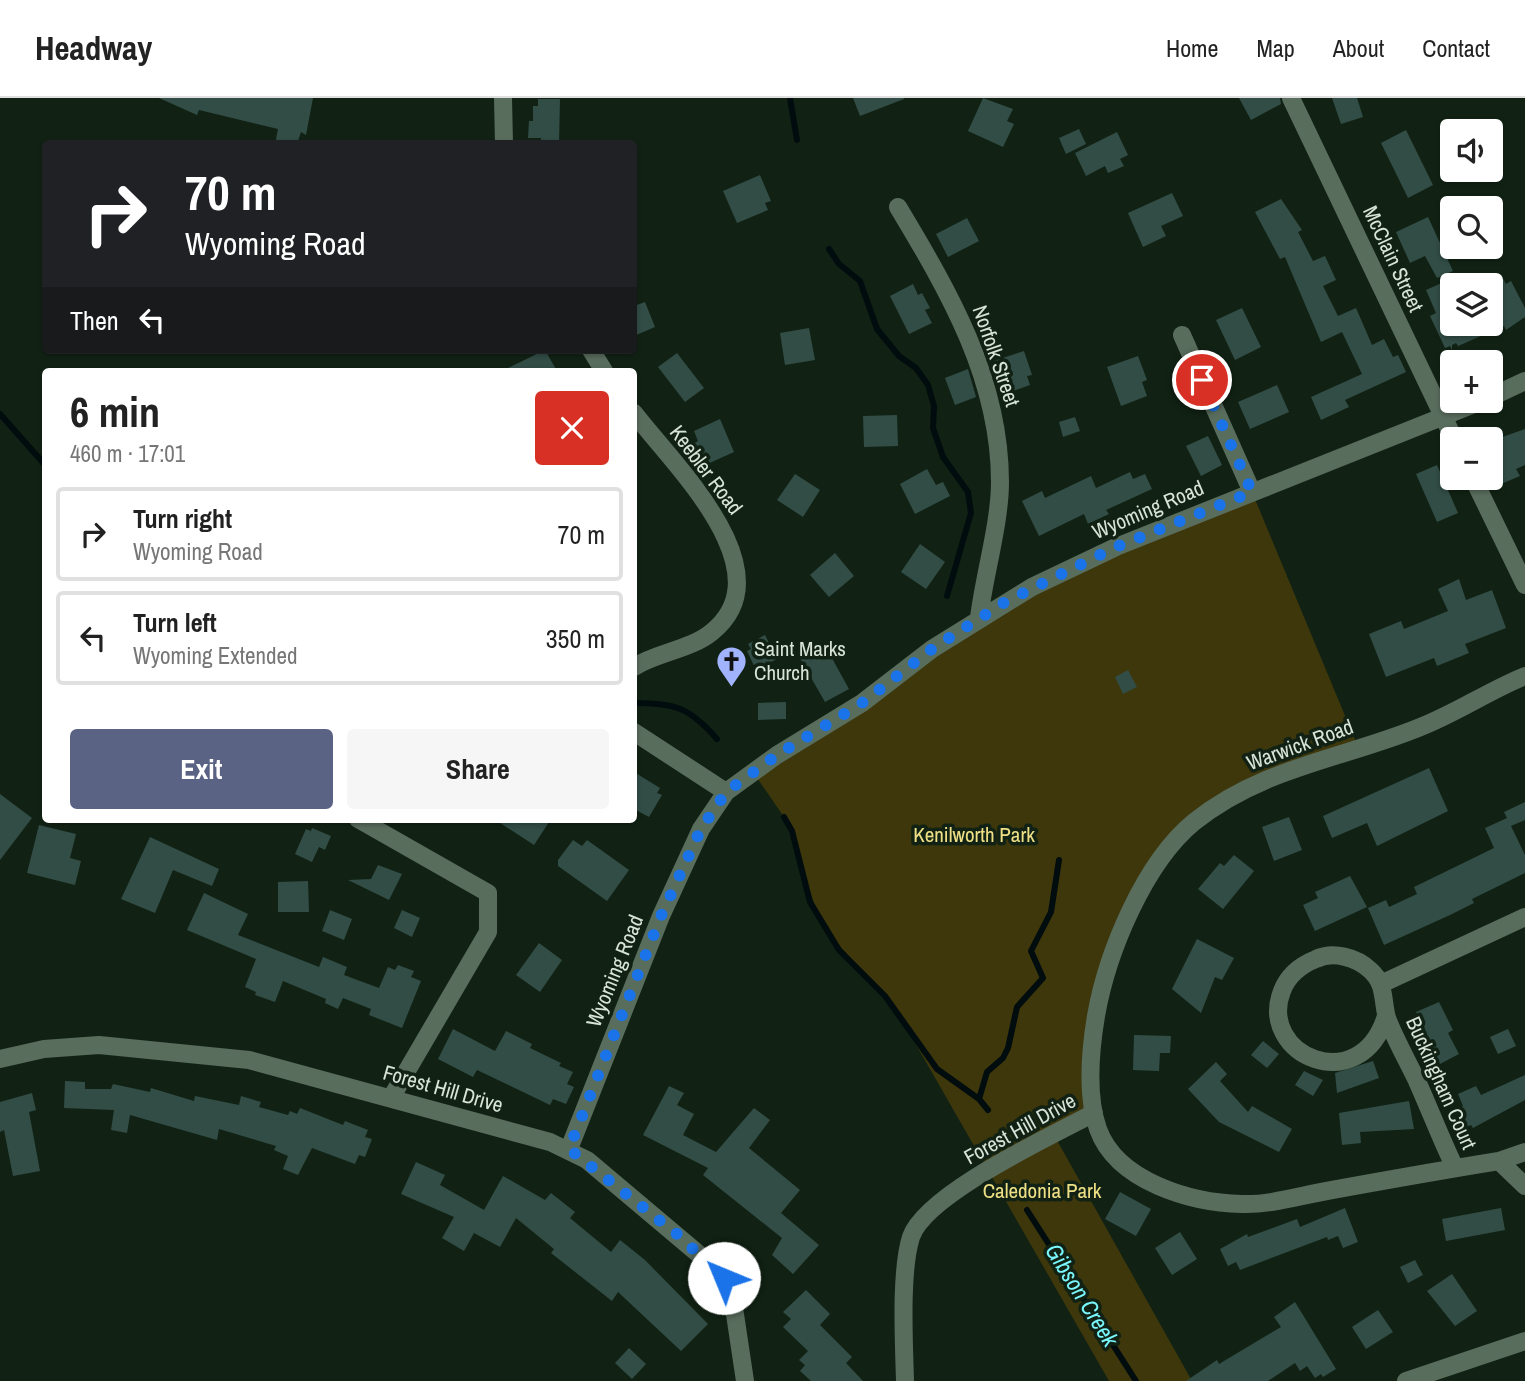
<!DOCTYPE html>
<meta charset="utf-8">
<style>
body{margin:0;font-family:"Archivo Narrow",sans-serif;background:#f6f6f6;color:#222;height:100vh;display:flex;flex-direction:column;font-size:26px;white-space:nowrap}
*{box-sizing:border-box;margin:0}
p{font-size:23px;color:#767676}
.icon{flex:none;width:38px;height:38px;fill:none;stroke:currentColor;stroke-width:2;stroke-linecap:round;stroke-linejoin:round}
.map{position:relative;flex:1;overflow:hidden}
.side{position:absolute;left:42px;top:270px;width:595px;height:455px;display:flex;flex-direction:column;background:#fff;border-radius:7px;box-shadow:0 2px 5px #0004}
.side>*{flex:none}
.hud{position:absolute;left:42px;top:42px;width:595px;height:214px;border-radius:7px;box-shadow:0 2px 5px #0004;background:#202124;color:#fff;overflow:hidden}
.fabs{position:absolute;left:1440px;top:21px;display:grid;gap:14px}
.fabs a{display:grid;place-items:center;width:63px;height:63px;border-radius:7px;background:#fff;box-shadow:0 2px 5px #0004;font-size:35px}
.pin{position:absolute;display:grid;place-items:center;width:60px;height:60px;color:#fff;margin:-30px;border:4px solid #fff;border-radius:50%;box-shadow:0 2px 7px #0007}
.me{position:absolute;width:77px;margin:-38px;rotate:315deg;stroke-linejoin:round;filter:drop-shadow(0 0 5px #0008)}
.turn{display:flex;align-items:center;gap:24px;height:147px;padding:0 28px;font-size:32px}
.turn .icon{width:91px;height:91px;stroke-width:2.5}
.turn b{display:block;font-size:49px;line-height:60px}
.then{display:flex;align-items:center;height:66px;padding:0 28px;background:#0003;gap:14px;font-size:26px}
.round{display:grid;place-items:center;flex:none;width:74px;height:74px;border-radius:7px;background:#f6f6f6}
.overview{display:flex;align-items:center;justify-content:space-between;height:119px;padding:0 28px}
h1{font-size:42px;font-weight:700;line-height:52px}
.primary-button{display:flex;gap:14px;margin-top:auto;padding:14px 28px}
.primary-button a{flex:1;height:80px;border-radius:7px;background:#5b6385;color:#fff;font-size:28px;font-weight:700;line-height:80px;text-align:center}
.primary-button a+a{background:#f6f6f6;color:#222}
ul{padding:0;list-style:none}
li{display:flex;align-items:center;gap:21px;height:94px;margin:0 14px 10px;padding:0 14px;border:4px solid #e0e0e0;border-radius:7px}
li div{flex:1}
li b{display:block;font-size:26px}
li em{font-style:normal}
header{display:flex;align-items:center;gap:42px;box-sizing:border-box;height:98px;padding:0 35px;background:#fff;border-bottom:2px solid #e0e0e0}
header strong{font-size:33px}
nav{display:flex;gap:38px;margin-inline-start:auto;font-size:24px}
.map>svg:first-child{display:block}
.green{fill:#3e370b}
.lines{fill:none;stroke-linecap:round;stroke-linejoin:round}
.stream{stroke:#000c0d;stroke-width:6}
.building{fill:#324d46}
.minor{stroke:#596d5d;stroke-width:18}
.route{stroke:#1a73e8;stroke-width:12;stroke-dasharray:0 21.6}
.labels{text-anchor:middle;stroke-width:7;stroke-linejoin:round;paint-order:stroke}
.street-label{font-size:21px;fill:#d8e3d9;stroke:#112214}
.poi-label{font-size:21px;fill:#d8e3d9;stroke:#112214;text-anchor:start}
.park-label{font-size:21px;fill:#efe085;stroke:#112214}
.water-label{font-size:23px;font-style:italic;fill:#7af8fe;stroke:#112214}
</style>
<header>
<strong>Headway</strong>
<nav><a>Home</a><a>Map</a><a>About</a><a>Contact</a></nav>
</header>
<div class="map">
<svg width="1525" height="1283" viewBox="0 0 1525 1283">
<rect width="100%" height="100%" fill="#112214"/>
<path class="green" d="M1252 394 1358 649 1304 666 1181 737 1107 870 1094 1015 1054 1037 1192 1283H1109L895 910 822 828 784 719 753 674 979 520Z"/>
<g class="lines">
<path class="stream" d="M790 0 797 42
M829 151 839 166 860 183 877 231 899 258 916 270 928 287 934 308 933 330 943 359 968 394 971 415 947 498
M0 316 46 368
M634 605C675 605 689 609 717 641
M784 719 792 733 810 804 839 852 885 898 937 971 979 1001 988 1012
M979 1001 987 974 1003 960 1008 950 1017 909 1043 880 1031 853 1051 814 1059 762
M1027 1112 1136 1283"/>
</g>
<path class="building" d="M159 0H313L306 37 301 34 297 46H275L278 31 199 12 197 17Z
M853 0H904V1L860 18Z
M983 0 1013 11 1007 23 1014 26 1003 49 968 33Z
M1239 0H1280L1281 6 1251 22Z
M1332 0H1357L1363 19 1341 26Z
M538 1H560L559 46H541V40H528L529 23H533V8H538Z
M1079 31 1086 46 1066 56 1059 40Z
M1406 32 1433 87 1408 100 1381 45Z
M1117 34 1128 57 1120 61 1124 68 1108 75 1105 68 1086 78 1075 55Z
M760 77 771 103 765 105 768 112 737 125 723 93Z
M1172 95 1183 118 1161 128 1166 138 1143 149 1128 115Z
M1281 101 1302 132 1298 134 1313 163 1325 158 1336 182 1323 188 1338 218 1356 210 1372 247 1384 241 1393 259 1398 257 1406 274 1345 302 1349 309 1321 322 1311 299 1362 276 1342 234 1321 244 1285 159 1280 161 1255 114Z
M1428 119 1453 173 1437 180 1425 158 1410 165 1396 134Z
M967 120 979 143 948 159 936 136Z
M1501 177 1506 186 1511 183 1525 210V219L1506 232 1504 228 1458 248 1456 245 1452 247V252L1450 248 1445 250 1430 218 1436 215 1426 192 1446 183 1452 197V226H1491V187L1485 185Z
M913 186 918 197 922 195 930 210 925 212 932 225 909 236 890 198Z
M645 204 655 229 634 238V208Z
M1242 210 1261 249 1235 262 1216 222Z
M809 230 815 262 785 267 780 235Z
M545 252 557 273H502Z
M1024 253 1032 277 1027 278 1030 287 1005 296 1003 289 998 291 990 264Z
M677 255 704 290 685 304 658 269Z
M1138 258 1147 282 1142 284 1147 298 1121 308 1107 269Z
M968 271 976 299 955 307 945 280Z
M1277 287 1289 314 1250 331 1238 304Z
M897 317 898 348 864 349 863 318Z
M1075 319 1080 333 1063 339 1059 324Z
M720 321 734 354 703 368 693 346 698 343 694 333Z
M1525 331V367L1516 371 1520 378 1501 386 1491 364V343Z
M1208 338 1222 367 1201 378 1186 348Z
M1437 367 1458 415 1437 424 1416 376Z
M927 371 936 387 943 384 950 398 915 416 900 386Z
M1130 374 1133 381 1145 376 1152 391 1106 412 1109 416 1088 426 1084 416 1039 438 1022 403 1042 393 1045 400 1091 378 1096 390Z
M795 376 820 392 803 419 777 402Z
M920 446 945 464 926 491 901 474Z
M835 455 854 478 829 499 810 477Z
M1459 481 1466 502 1492 492 1506 530 1465 546 1469 555 1437 568 1434 560 1386 579 1369 536 1401 523 1404 531 1448 513 1438 491Z
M765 537 777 561 756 572 747 553 751 551 748 546Z
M823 544 849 591 825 604 798 557Z
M1128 572 1137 589 1123 596 1115 579Z
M786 604V621L758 622V605Z
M1429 670 1448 713 1377 748 1367 725 1332 740 1323 718Z
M634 674 660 690 657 695 662 697 649 719 634 711Z
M0 696 32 720 0 762Z
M1525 704V722L1511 728 1525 757V775L1472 801 1474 805 1450 817 1384 847 1368 810 1386 802 1389 809 1417 796 1414 789 1494 750 1485 730 1507 720 1504 714Z
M1289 719 1302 752 1274 763 1262 729Z
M494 721H551L534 747Z
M39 727 76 736 70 760 81 763 75 787 27 775Z
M312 730 331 738 325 752 319 749 312 764 295 756 306 731 311 733Z
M150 739 219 771 212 788 173 772 155 815 121 801Z
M573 742 582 748 587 742 629 772 607 803 558 768V762Z
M1234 757 1254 773 1223 811 1198 791 1220 765 1224 768Z
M378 767 402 776 389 802 348 782 371 781Z
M1350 778 1367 809 1315 833 1303 807 1318 800 1315 794Z
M308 783 309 814H278V784Z
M204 795 248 816 238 837 319 869 323 859 347 869 344 877 379 890 388 869 395 872 398 867 414 873 411 879 421 883 402 930 369 917 371 911 343 900 338 911 325 905 326 901 283 883 275 904 255 897 256 894 245 889 256 861 187 832Z
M330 812 352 821 344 842 322 833Z
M402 812 420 820 412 839 394 830Z
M1197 841 1234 860 1222 882 1215 879 1201 915 1172 891Z
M539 845 562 862 540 894 516 877Z
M1439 904 1453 932 1448 935 1459 956 1440 966 1416 914Z
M453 931 495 953 506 933 532 946 530 950 561 965 559 968 573 974 567 986 574 989 566 1006 553 1001 550 1007 477 972 473 979 438 961Z
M1508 931 1516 948 1498 956 1490 939Z
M1134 937 1171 938 1170 955H1160L1159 973 1133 972Z
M1263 943 1279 956 1267 970 1251 957Z
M1373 963 1379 980 1337 995 1335 975Z
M1216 964 1227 976 1220 983 1248 1014 1252 1008 1292 1031 1279 1054 1219 1024 1188 991Z
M1304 973 1323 982 1313 998 1295 987Z
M1525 977V1002L1473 1030 1471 1027 1464 1030 1455 1012 1463 1008 1458 996 1476 988 1481 997Z
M65 983 85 984V991H111L113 986 150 994 151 990 194 1003 195 998 239 1007 241 998 261 1004 259 1009 288 1017 290 1013 297 1016 300 1010 343 1027 345 1023 368 1032 365 1039 372 1041 365 1059 359 1057 355 1066 312 1050 298 1077 283 1071 288 1058 274 1052 276 1048 219 1031 217 1042 130 1017 127 1035 111 1032 114 1012 64 1010Z
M669 988 684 995 677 1007 694 1016 683 1037 716 1054 754 1010 770 1022 749 1050 800 1092 781 1115 819 1147 793 1176 772 1157 782 1140 703 1077 708 1070 643 1037Z
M32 995 36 1012 29 1014 40 1073 13 1078 4 1032 0 1034V1004Z
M1409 1003 1414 1031 1360 1034 1361 1045 1342 1047 1339 1015Z
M416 1064 445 1077 440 1087 484 1112 503 1078 545 1102 551 1095 575 1114 570 1120 611 1154 620 1142 645 1162 708 1226 681 1253 618 1194 612 1203 551 1155 554 1151 516 1120 500 1149 474 1135 464 1153 442 1140 454 1119 401 1096Z
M1120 1094 1151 1111 1136 1138 1105 1121Z
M1345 1110 1358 1144 1343 1150 1338 1138 1328 1142 1327 1139 1240 1172 1236 1164 1228 1168 1220 1151 1247 1136 1248 1139 1297 1121 1300 1129Z
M1501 1110 1505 1132 1446 1143 1442 1121Z
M1180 1134 1197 1161 1172 1177 1155 1150Z
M1415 1162 1423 1177 1408 1185 1400 1169Z
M1452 1176 1477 1213 1455 1228 1427 1193Z
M806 1192 830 1216 820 1227 852 1259 846 1265 863 1283H811L800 1273 805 1267 799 1262 808 1253 783 1229 791 1221 783 1214Z
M1295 1204 1336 1271 1323 1279 1321 1276 1315 1280 1307 1268 1300 1273 1295 1265 1268 1283H1186L1217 1262 1219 1266 1281 1229 1274 1219Z
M1378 1212 1393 1234 1366 1251 1352 1229Z
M629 1250 646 1266 632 1281 615 1265Z"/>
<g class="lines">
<path class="minor" d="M503 0 504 46
M1291 0 1454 341
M898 109C949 194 1000 281 1000 384 1000 425 984 478 979 520
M1182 237 1252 394
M591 252 604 273
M1491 299 1525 283
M634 315C672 365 787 473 712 534 690 552 658 554 634 569
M1473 380 1525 487
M1525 578C1488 593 1455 616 1418 630 1341 661 1261 670 1194 724 1144 765 1107 855 1096 918 1090 954 1086 997 1098 1031 1117 1084 1192 1105 1242 1106 1271 1107 1302 1097 1332 1092 1387 1082 1443 1072 1499 1063L1525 1054
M634 634 726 694
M358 721 488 795V834L391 1000
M1381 886 1525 819
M1386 918C1360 1002 1257 957 1282 893 1288 877 1301 867 1316 861 1333 853 1356 859 1370 872 1386 886 1382 902 1387 920 1395 941 1407 962 1417 983 1430 1012 1441 1041 1455 1070
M0 961 44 951 99 947 249 962 550 1044 587 1062 721 1175 733 1203 745 1283
M569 1051 661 818 701 731 726 694 777 657 862 605 932 551 1032 489 1116 449 1482 303
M1499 1063 1525 1088
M905 1283C904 1245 900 1174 911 1139 926 1096 1051 1038 1094 1015
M1406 1283 1525 1243"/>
</g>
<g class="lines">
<path class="route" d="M724 1180 677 1136 569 1051 661 818 701 731 726 694 777 657 862 605 932 551 1005 504 1116 449 1252 394 1202 282"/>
</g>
<defs>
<symbol id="church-pin" viewBox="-11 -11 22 30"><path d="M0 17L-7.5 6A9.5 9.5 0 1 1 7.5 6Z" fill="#a1b3fd" stroke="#112214"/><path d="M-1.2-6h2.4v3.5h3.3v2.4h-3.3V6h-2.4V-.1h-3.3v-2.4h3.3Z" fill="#111"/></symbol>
</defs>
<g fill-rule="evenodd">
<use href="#church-pin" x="714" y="546" width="35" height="47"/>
</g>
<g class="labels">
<g class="street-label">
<text transform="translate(1393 161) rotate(65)" y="7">McClain Street</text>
<text transform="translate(996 258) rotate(71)" y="7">Norfolk Street</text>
<text transform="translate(706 372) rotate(53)" y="7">Keebler Road</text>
<text transform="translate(1148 412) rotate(-23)" y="7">Wyoming Road</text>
<text transform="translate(1300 647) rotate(-20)" y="7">Warwick Road</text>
<text transform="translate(615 873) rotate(-68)" y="7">Wyoming Road</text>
<text transform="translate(1441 985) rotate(66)" y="7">Buckingham Court</text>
<text transform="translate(443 991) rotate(16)" y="7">Forest Hill Drive</text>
<text transform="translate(1020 1031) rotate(-29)" y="7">Forest Hill Drive</text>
</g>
<g class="poi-label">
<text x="754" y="558">Saint Marks<tspan x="754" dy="24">Church</tspan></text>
</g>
<g class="park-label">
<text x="974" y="744">Kenilworth Park</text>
<text x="1042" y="1100">Caledonia Park</text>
</g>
<g class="water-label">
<text transform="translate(1082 1197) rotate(58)" y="8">Gibson Creek</text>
</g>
</g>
</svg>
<div class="fabs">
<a><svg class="icon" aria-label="sound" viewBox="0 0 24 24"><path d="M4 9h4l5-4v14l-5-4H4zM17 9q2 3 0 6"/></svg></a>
<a><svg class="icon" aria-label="search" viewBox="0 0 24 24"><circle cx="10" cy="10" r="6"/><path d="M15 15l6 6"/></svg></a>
<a><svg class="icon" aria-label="layers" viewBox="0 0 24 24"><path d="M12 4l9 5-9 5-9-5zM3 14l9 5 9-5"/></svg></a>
<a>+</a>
<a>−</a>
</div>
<div class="pin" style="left:1202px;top:282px;background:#d93025"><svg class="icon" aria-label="arrive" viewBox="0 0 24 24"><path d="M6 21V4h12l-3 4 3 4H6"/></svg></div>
<svg class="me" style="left:724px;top:1180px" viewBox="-20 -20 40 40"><circle r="19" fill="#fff"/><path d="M0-13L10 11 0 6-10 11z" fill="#1a73e8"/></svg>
<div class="hud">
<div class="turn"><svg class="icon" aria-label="right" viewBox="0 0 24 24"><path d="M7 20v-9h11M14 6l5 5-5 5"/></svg><div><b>70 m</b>Wyoming Road</div></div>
<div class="then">Then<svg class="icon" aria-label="left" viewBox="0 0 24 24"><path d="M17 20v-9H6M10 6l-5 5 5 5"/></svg></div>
</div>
<section class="side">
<div class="overview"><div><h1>6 min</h1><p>460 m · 17:01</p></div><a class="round" style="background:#d93025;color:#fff"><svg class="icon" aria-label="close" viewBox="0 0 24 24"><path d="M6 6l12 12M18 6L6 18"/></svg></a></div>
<ul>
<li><svg class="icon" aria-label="right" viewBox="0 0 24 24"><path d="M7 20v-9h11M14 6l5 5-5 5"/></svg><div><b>Turn right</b><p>Wyoming Road</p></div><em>70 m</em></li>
<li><svg class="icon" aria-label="left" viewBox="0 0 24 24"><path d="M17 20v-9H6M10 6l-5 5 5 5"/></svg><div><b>Turn left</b><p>Wyoming Extended</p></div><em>350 m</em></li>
</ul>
<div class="primary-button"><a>Exit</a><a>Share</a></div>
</section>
</div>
